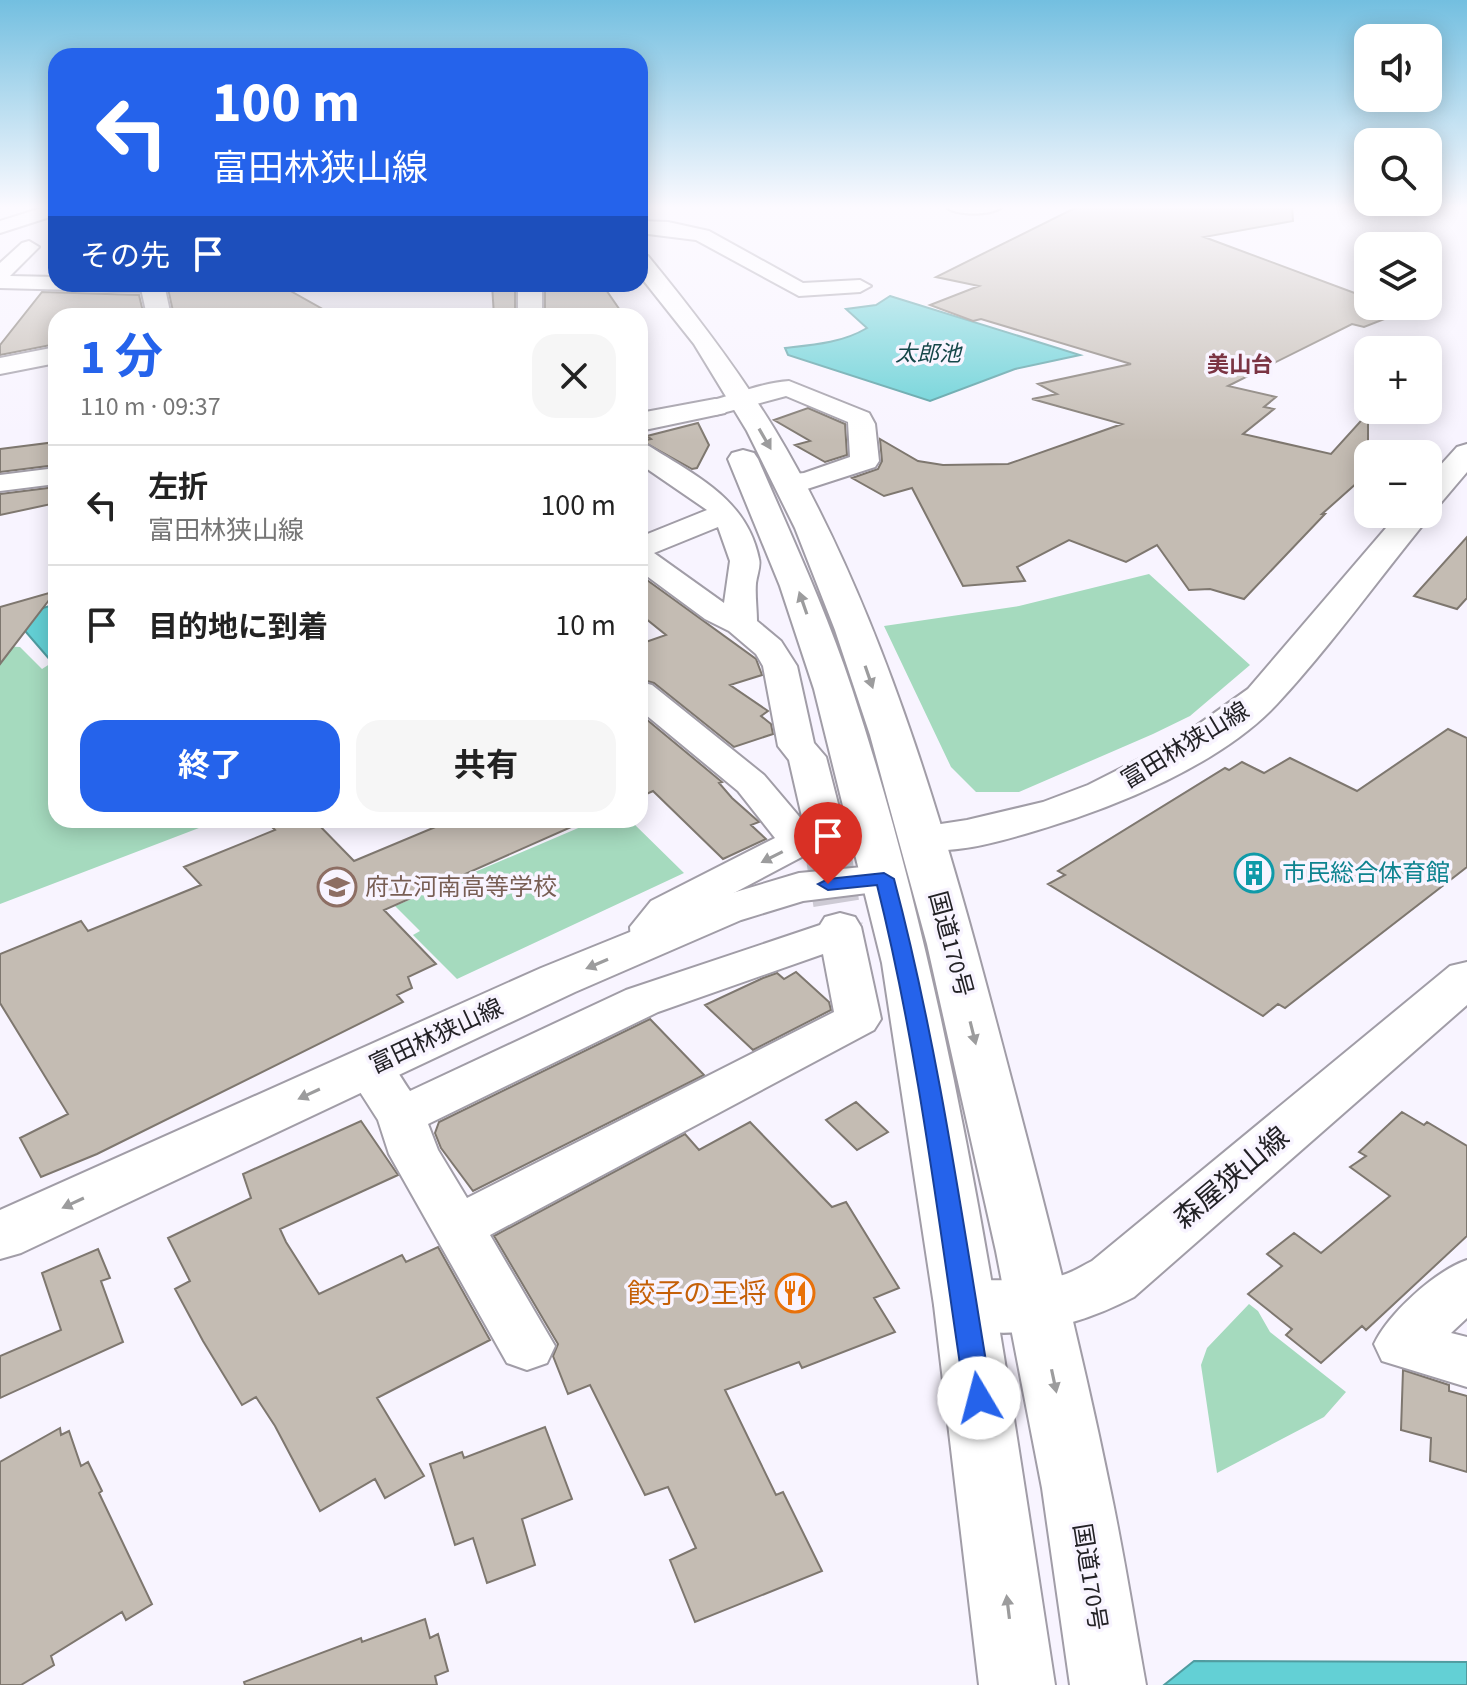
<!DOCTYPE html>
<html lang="ja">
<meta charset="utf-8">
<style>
body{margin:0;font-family:"Source Sans 3","Noto Sans JP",sans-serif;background:#f6f6f6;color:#222;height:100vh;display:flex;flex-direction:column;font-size:30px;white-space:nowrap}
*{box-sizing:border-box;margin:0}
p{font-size:26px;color:#767676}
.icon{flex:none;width:44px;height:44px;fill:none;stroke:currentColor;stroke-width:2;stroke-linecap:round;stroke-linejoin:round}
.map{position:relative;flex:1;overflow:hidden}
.drawer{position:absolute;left:48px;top:308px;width:600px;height:520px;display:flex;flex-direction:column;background:#fff;border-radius:24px;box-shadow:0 4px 20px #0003}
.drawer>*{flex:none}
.hud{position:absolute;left:48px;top:48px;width:600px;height:244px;border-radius:24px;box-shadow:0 4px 20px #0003;background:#2563eb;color:#fff;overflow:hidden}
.fabs{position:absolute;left:1354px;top:24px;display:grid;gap:16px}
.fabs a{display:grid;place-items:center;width:88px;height:88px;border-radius:16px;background:#fff;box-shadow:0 4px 20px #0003;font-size:40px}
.pin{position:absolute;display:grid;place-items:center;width:68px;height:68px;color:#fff;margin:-82px -34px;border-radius:50% 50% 50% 0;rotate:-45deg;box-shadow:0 0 8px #0007}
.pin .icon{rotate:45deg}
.me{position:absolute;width:88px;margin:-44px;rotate:352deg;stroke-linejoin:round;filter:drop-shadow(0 0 6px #0008)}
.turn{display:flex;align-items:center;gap:28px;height:168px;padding:0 32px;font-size:36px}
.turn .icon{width:104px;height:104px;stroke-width:2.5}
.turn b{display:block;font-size:56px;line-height:68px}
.then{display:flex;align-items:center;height:76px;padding:0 32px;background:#0003;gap:16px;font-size:30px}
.round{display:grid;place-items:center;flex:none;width:84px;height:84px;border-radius:24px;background:#f6f6f6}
.headline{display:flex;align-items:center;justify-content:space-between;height:136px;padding:0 32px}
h1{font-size:48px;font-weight:700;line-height:60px;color:#2563eb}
.cta{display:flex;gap:16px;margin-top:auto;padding:16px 32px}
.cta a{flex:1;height:92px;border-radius:24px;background:#2563eb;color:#fff;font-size:32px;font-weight:700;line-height:92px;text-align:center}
.cta a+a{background:#f6f6f6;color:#222}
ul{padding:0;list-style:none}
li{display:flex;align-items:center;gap:24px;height:120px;padding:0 32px;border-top:2px solid #e0e0e0}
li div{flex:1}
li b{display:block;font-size:30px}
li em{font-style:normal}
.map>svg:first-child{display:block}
.green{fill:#a5dabe}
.water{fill:#63d0d5;stroke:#509ca0;stroke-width:2}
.building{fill:#c4bcb3;stroke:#7e776f;stroke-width:2}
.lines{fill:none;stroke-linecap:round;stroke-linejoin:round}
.minor-tunnel-far1{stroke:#cdcad4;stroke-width:36;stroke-dasharray:36 18;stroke-linecap:butt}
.minor-tunnel{stroke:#cdcad4;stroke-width:46;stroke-dasharray:46 23;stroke-linecap:butt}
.minor-casing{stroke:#a19da7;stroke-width:4}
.tertiary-casing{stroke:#a19da7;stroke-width:4}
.secondary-casing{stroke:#a19da7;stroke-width:4}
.trunk-casing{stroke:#a19da7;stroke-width:4}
.minor{fill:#fff;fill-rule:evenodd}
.tertiary{fill:#fff;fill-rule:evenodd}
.secondary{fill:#fff;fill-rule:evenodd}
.trunk{fill:#fff;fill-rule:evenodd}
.oneway{fill:#9c9c9d}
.route{fill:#2563eb;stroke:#184099;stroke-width:2}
.labels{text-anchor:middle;stroke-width:7;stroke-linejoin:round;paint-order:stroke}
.far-water-label{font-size:22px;font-style:italic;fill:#154749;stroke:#f8f4ff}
.far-neighbourhood-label{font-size:22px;font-weight:bold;fill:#7b3443;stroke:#f8f4ff}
.street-label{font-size:24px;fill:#232226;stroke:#f8f4ff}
.culture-label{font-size:24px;fill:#0d838f;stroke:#f8f4ff;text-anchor:start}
.education-label{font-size:24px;fill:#785e54;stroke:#f8f4ff;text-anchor:start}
.near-street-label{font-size:28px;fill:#232226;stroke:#f8f4ff}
.near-food-label{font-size:28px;fill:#c56008;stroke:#f8f4ff;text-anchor:end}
</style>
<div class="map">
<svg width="1467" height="1685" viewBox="0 0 1467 1685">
<rect width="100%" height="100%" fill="#f8f4ff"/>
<path class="green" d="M1149 574 1250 665 1190 716 1153 734 1019 792H976L951 767 884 626 1019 606Z
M0 646 20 647 42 669 56 660V820H209L212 823 0 904Z
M597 820H630L684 873 457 979 413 935 420 931 395 906Z
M1249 1304 1258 1311 1270 1332 1346 1392 1324 1417 1217 1473 1201 1365 1207 1348Z"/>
<path class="water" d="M890 296 1080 355 1015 369 930 401 788 355 785 348C813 345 842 343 867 328L846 309 876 305Z
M56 604V659L51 661 13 617Z
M1194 1661 1467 1662V1685H1164Z"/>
<path class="building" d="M1079 206H1292L1293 221 1204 237 1368 298V306H1391L1405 311 1364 327 1352 324 1228 386 1276 397 1264 407 1274 409 1243 434 1331 454 1368 413V473L1322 514H1325L1244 599 1210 589 1189 590 1157 545 1126 562 1069 540 1017 567 1025 581 963 586 912 488 884 496 852 478 878 469 882 461 880 439 918 461 943 465 1008 464 1122 424 1032 399 1057 394 1038 384 1131 364 981 319 973 321 930 305 979 286 936 277Z
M167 284H206L214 289 236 284H278L335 316H174Z
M492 284H515V310L518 316H494Z
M545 284H602L624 316H550L545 308Z
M42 292 139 295 144 316H56V344L0 355V345Z
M808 408 845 424 847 455 825 462 795 445 810 441 774 420Z
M698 423 709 445 697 468 692 469 642 441 651 439 647 436Z
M56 442V465L0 472V449Z
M56 487V503L0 515V494Z
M1467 537V598L1457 609 1414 596Z
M640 575 756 659 762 675 730 685 768 711 761 716 771 724 773 734 734 747 654 683 640 679V644L666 635 640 614Z
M56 591 0 664V607Z
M640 714 722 782 719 783 732 798 759 822 751 825 766 839 723 859 653 791 640 797Z
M1448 729 1467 738V867L1285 1008 1278 1004 1263 1016 1048 884 1065 875 1058 871 1225 768 1229 770 1242 762 1264 773 1290 758 1357 791Z
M265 820H314L354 861 452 820H587L384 910 436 964 408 977 412 988 397 995 403 1002 97 1154 41 1177 20 1138 68 1114 0 1003V954L81 921 88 931 201 885 184 867 275 830Z
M796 972 829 1002 831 1010 753 1050 705 1005 763 978 777 973 784 979Z
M650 1019 704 1075 473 1191 441 1148 435 1133 439 1122Z
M856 1102 888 1132 857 1150 826 1120Z
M1402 1112 1424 1125 1427 1122 1467 1146V1236L1366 1330 1362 1326 1321 1363 1286 1335 1292 1329 1248 1294 1282 1266 1267 1254 1294 1233 1321 1253 1390 1196 1350 1167 1366 1156 1359 1152Z
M361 1121 398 1175 280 1229 286 1242 319 1294 402 1255 406 1262 438 1247 490 1340 377 1398 424 1476 385 1498 375 1479 320 1511 275 1426 256 1397 242 1405 203 1341 175 1289 190 1281 168 1238 251 1198 243 1174Z
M750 1122 832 1207 846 1202 899 1288 874 1298 895 1332 802 1368 799 1362 725 1390 776 1495 783 1492 822 1571 695 1622 670 1560 696 1548 668 1487 645 1495 590 1385 568 1394 553 1356 558 1344 494 1236 685 1134 699 1150Z
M98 1249 110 1278 101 1281 123 1342 0 1398V1356L61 1330 42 1273Z
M1403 1370 1449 1385V1391L1467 1396V1472L1430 1461 1431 1438 1401 1430Z
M545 1427 572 1499 522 1519 535 1565 487 1583 473 1538 455 1545 430 1464 462 1452 464 1458Z
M60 1428 61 1435 69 1431 81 1466 88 1462 102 1491 99 1493 152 1604 126 1620 122 1612 51 1656 54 1665 21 1685H0V1462Z
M425 1619 430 1638 438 1634 448 1671 435 1676 437 1685H245L244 1682 361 1638 362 1642Z"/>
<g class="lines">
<path class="minor-tunnel-far1" d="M825 831 830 860"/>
<path class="minor-tunnel" d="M829 858 840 927"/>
<defs>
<path id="minor" d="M48 206H56V215L0 233V221Z
M945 206H1003C993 216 955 216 945 206Z
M640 221 668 222 709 231 803 283 860 280 871 286 860 292 799 296 696 240 640 233Z
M29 241 39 247 10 276 56 277V284L162 286 151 292 0 288V263L22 243Z
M789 381 869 413 875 424 879 461 875 467 807 489 777 488 773 482 777 476 804 473 850 457 848 422 786 396 715 415 706 412 702 407 706 402C734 395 760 383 789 381Z
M640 444 649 446C696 476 747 499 759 559 761 566 757 575 756 583 755 595 757 609 757 621L781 641 797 666 814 743 826 757 845 831 839 839 818 841 813 851 681 921 673 929 675 941 668 951 653 955 638 951 631 941 630 927 651 901 775 838 738 791 640 710V682L652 685 764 775 803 821 789 760 778 746 763 666 756 654 729 631 705 619 640 571V537L707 510 640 464ZM718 527 730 561 724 603 654 553Z
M56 468V484L0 491V475Z
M840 913 855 917 861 927 881 1019 874 1030 490 1235 555 1346 547 1363 527 1370 507 1363 389 1154 378 1120 344 1067 351 1055C387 1044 392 1065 410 1091L626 990 820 925 825 917ZM823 954 834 1012 467 1198 438 1150 428 1124 658 1012Z
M1467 1260V1318L1451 1333 1467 1337V1387L1382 1361 1374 1344C1388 1314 1435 1271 1467 1260Z"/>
<path id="tertiary" d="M140 284H164L171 316H147Z
M518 284H542V309L547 316H522L518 310Z
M56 347V363L0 374V358Z
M715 399 725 401 729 407 725 413 640 431V413Z"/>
<path id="secondary" d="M1467 444V472L1439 505 1428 507V479L1457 447Z
M1428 510 1431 514 1426 521C1378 580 1329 648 1277 704 1221 764 1116 807 1038 830 999 842 948 857 908 847L901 838 908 829 967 820 1043 802 1088 785 1175 741 1248 689 1398 514H1428Z
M884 865 900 869 907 879 900 889 803 901 741 920 575 992 21 1253 0 1259V1210L541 968 709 900 799 873Z
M1467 962V1005L1134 1297C1076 1327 1008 1345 943 1323L934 1305 943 1287C982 1273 1024 1287 1063 1275 1073 1272 1082 1266 1092 1261L1450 966Z"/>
<path id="trunk" d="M640 254 648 256C694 312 737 368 775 430 891 623 954 861 1011 1078 1047 1214 1082 1350 1110 1488 1124 1554 1134 1619 1146 1685H1070L1042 1488 996 1251 927 944 870 735 835 630 795 528 747 431 694 344 640 276Z
M743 450 754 453 758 459C791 535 826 610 852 689 958 1011 1003 1350 1055 1685H979L934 1305 882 963 814 689 780 586 728 459 732 453Z"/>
</defs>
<use href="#minor" class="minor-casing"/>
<use href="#tertiary" class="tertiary-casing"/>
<use href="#secondary" class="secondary-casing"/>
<use href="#trunk" class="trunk-casing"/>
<use href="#minor" class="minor"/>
<use href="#tertiary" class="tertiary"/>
<use href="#secondary" class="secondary"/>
<use href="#trunk" class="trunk"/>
</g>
<defs><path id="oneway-solid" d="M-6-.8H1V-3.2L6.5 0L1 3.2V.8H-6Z" transform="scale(2)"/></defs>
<g class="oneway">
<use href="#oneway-solid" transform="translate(765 439) rotate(60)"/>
<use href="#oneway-solid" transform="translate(803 603) rotate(-109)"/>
<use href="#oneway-solid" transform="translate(869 677) rotate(71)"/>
<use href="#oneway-solid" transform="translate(772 857) rotate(153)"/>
<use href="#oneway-solid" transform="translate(597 964) rotate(157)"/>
<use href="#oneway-solid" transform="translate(973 1033) rotate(76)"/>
<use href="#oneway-solid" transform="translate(309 1094) rotate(155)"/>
<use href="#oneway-solid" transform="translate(73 1203) rotate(155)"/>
<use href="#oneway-solid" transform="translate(1054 1381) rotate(78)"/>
<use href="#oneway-solid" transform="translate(1008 1607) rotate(-97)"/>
</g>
<linearGradient id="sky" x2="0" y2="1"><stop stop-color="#73bfe0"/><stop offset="0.47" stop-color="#fcfaff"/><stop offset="1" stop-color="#fcfaff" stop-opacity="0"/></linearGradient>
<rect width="1467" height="441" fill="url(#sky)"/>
<path class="route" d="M884 873 894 879C939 1049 963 1224 992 1398L988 1406 979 1409 969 1406 965 1398C939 1226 919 1053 877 885L828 890 818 884 828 879Z"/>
<defs>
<symbol id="building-ring" viewBox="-11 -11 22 22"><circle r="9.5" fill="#f8f4ff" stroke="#0f9aa8" stroke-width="1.5"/><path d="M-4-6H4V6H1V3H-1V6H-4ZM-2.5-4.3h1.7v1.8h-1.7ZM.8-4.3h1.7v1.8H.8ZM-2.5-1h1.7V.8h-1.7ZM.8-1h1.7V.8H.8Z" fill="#0f9aa8"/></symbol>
<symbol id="school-ring" viewBox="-11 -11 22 22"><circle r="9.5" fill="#f8f4ff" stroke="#8d6e63" stroke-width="1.5"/><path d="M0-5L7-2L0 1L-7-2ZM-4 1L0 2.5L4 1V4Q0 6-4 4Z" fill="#8d6e63"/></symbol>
<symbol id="restaurant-ring" viewBox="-11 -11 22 22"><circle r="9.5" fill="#f8f4ff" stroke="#e8710a" stroke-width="1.5"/><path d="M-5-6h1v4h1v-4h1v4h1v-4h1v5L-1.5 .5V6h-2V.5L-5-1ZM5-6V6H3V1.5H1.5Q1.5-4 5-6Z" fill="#e8710a"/></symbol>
</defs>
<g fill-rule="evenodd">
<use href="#building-ring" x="1232" y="851" width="44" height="44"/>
<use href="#school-ring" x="315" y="865" width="44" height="44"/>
<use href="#restaurant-ring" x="773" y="1271" width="44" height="44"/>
</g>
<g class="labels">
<g class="far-water-label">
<text x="928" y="361">太郎池</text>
</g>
<g class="far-neighbourhood-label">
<text x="1240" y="372">美山台</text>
</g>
<g class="street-label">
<text transform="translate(1185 745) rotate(-31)" y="8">富田林狭山線</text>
<text transform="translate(951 944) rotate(75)" y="8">国道170号</text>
<text transform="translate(436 1036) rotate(-25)" y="8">富田林狭山線</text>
<text transform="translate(1090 1577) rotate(81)" y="8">国道170号</text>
</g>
<g class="culture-label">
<text x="1282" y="881">市民総合体育館</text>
</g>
<g class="education-label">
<text x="365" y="895">府立河南高等学校</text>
</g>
<g class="near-street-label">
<text transform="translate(1231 1177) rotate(-40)" y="10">森屋狭山線</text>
</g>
<g class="near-food-label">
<text x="767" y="1303">餃子の王将</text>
</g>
</g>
</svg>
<div class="fabs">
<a><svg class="icon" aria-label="sound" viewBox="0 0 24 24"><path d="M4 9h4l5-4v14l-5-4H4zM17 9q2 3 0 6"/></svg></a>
<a><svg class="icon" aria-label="search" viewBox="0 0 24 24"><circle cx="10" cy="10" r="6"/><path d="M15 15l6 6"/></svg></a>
<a><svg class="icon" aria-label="layers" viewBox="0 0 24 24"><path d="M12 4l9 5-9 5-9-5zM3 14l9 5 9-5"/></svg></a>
<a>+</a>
<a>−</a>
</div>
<div class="pin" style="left:828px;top:884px;background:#d93025"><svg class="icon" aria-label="arrive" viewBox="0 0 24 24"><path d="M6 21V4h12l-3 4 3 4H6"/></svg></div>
<svg class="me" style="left:979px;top:1398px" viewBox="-20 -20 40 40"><circle r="19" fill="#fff"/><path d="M0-13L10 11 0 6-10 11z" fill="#2563eb"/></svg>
<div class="hud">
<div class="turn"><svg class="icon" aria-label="left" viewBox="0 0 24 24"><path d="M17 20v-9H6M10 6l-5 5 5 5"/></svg><div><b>100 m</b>富田林狭山線</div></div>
<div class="then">その先<svg class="icon" aria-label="arrive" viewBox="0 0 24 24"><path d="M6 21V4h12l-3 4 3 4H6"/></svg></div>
</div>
<section class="drawer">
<div class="headline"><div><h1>1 分</h1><p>110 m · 09:37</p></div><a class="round"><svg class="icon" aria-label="close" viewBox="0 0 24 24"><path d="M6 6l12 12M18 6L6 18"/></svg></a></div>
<ul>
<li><svg class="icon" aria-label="left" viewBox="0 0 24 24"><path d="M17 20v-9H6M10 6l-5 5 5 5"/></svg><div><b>左折</b><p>富田林狭山線</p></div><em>100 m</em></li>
<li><svg class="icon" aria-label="arrive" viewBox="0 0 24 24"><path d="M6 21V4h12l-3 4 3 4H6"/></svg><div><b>目的地に到着</b></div><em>10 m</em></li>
</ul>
<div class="cta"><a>終了</a><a>共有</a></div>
</section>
</div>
